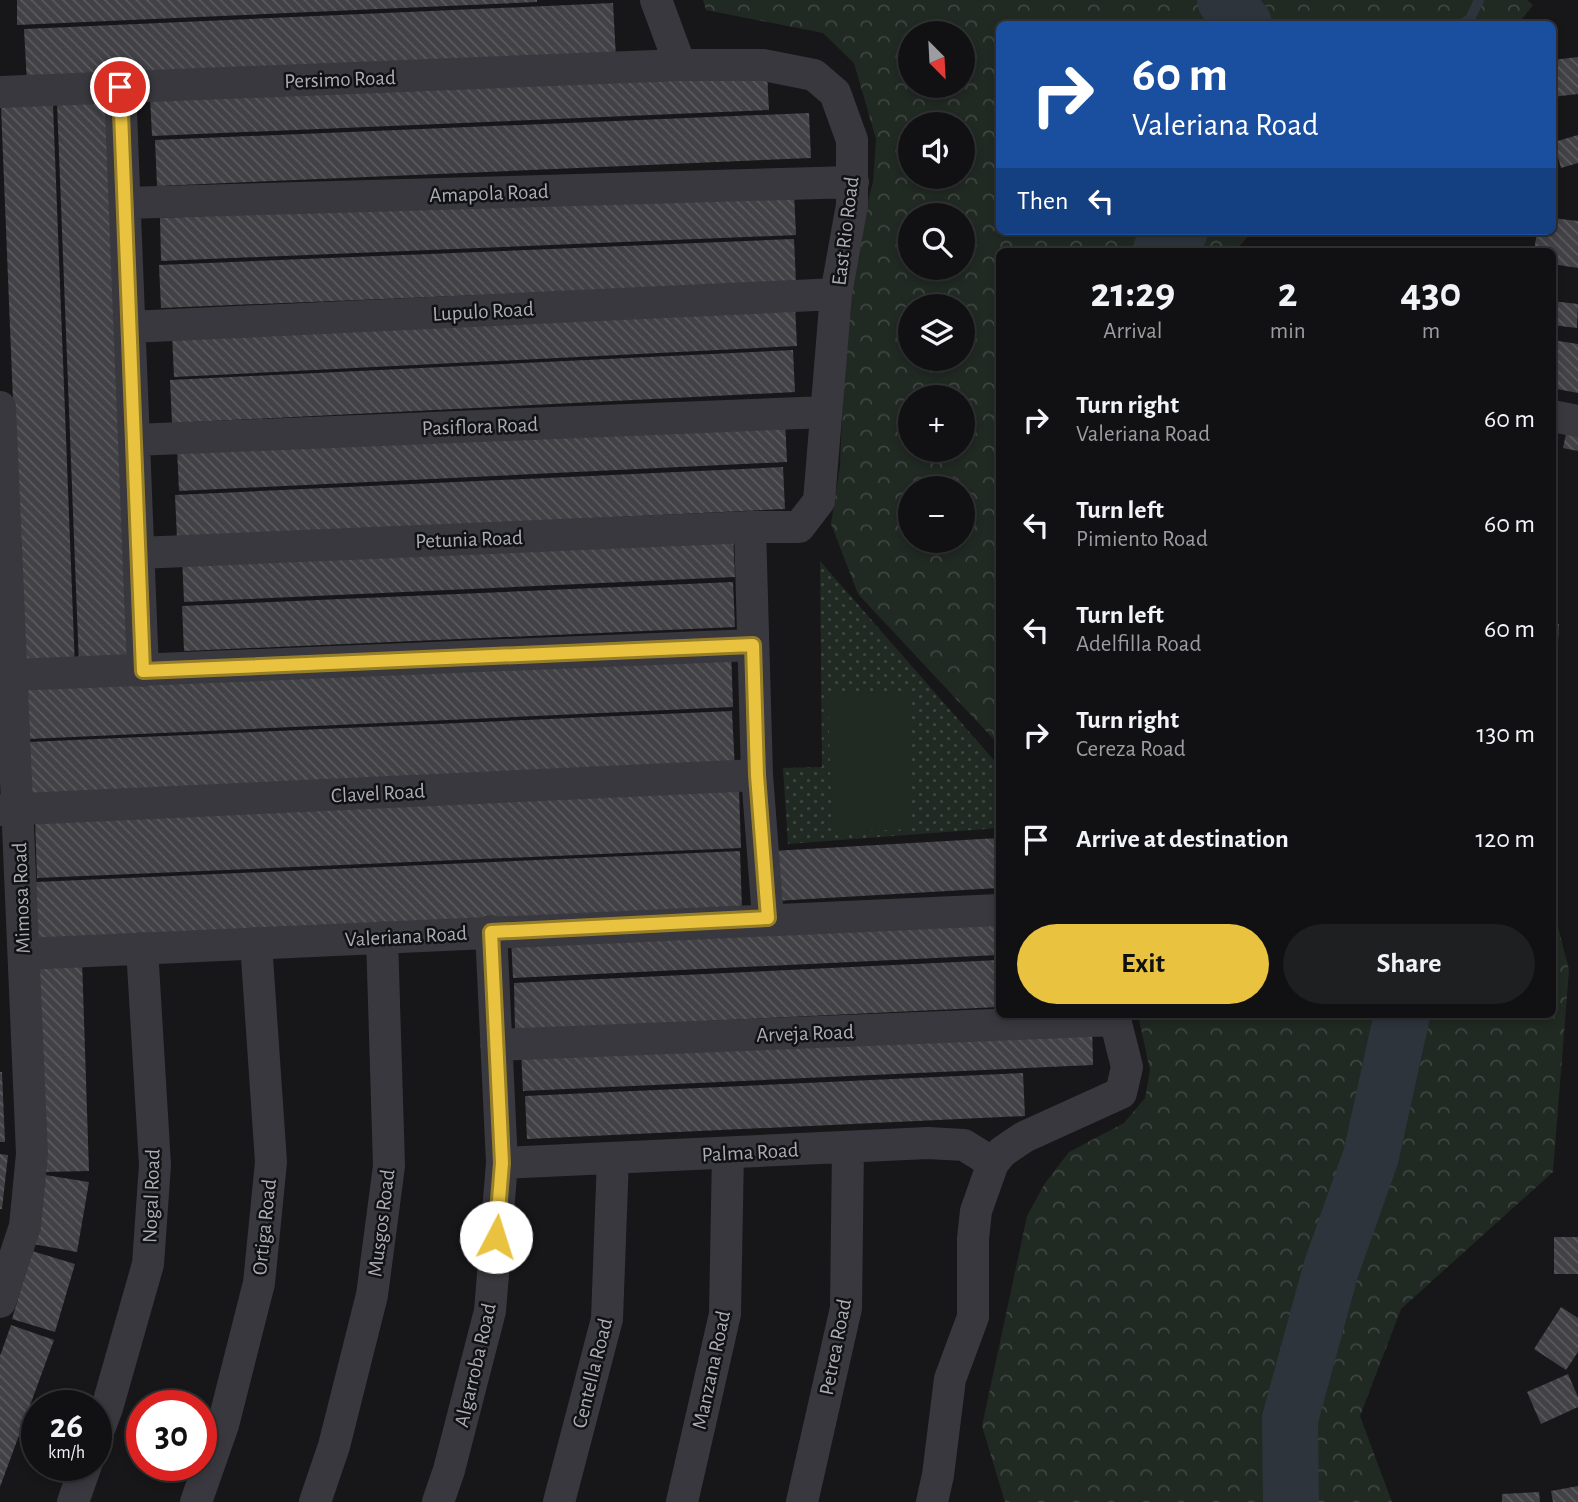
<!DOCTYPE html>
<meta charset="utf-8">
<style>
body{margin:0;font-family:"Alegreya Sans",sans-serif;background:#1e1f21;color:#f1f3f6;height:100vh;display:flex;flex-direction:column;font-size:26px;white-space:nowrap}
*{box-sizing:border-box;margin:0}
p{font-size:23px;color:#9c9da0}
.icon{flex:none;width:38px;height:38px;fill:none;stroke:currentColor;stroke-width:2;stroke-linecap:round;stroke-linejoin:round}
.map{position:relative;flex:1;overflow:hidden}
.side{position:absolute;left:996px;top:248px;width:560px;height:770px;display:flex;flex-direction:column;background:#111113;border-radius:10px;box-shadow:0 4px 10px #0003,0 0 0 2px #303133}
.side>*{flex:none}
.banner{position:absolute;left:996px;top:21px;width:560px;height:214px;border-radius:10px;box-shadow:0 4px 10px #0003,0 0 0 2px #303133;background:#1a4fa0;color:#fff;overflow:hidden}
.needle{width:46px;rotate:156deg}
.buttons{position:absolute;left:898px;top:21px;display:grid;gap:14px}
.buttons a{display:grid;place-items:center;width:77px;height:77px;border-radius:50%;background:#111113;box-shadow:0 4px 10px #0003,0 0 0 2px #303133;font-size:35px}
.speed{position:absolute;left:21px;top:1390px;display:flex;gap:14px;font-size:35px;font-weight:700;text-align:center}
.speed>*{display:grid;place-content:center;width:91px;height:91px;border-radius:50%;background:#111113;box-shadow:0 4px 10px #0003,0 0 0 2px #303133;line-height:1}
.speed small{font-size:18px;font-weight:400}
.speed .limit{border:10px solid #d22;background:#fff;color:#111}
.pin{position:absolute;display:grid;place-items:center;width:60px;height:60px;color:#fff;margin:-30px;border:4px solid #fff;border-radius:50%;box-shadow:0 2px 7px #0007}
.me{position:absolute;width:77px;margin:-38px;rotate:5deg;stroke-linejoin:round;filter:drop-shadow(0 0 5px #0008)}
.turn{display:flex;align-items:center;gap:24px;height:147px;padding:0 21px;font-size:32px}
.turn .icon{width:91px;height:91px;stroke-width:2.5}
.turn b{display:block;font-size:49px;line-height:60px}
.then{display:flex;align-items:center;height:66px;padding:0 21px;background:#0003;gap:14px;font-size:26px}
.eta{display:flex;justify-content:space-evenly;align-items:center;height:119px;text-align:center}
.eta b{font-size:42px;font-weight:600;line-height:49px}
.primary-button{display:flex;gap:14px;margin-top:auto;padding:14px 21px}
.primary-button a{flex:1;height:80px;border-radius:42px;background:#e9c33f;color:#111;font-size:28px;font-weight:600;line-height:80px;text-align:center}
.primary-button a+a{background:#1e1f21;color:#f1f3f6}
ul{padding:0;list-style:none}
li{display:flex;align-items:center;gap:21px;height:105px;padding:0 21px}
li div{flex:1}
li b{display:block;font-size:26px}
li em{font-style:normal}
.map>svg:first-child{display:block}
.forest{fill:url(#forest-crowns);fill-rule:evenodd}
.park{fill:url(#park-dots)}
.garden{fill:#212923}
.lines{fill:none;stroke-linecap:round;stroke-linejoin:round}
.stream{stroke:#2e343c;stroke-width:10}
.river{stroke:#2e343c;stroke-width:56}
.building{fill:url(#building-back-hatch)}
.minor{stroke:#38383e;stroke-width:32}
.route-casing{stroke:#977f29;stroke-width:18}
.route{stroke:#e9c33f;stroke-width:12}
.labels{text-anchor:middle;stroke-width:5;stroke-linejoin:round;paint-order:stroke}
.street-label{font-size:21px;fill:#aaacb8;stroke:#121214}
</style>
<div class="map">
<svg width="1578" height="1502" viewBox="0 0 1578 1502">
<defs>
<pattern id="forest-crowns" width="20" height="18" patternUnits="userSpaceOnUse" patternTransform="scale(1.75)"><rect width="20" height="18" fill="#212923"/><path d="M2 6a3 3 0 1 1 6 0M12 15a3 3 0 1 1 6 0" fill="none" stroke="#3f4541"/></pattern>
<pattern id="park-dots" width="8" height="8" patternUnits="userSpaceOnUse" patternTransform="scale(1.75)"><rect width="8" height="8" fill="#212923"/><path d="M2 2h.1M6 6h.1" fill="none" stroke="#3f4541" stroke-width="1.8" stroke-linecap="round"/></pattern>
<pattern id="building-back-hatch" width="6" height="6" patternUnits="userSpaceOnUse" patternTransform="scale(1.75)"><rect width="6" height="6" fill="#414146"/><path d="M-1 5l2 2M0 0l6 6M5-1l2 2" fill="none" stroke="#5a5a5f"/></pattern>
</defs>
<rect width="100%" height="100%" fill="#171719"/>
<path class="forest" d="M703 0H1527L1533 5 1518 24H999V231H1253L1234 252H999V745L858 594 831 524 840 466 848 277 873 182 876 139 854 63 823 33 706 10ZM910 33H962V86H910ZM910 124H962V177H910ZM910 215H962V268H910ZM910 306H962V359H910ZM910 397H962V450H910ZM910 488H962V541H910Z
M1552 903 1569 970 1553 1172 1401 1309 1360 1416 1392 1502H1005L982 1426 1027 1216 1045 1183 1069 1152 1124 1123 1145 1098 1150 1070 1138 1015H1552Z"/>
<path class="park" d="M820 561 999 766V828L788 844 783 768 822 767Z"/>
<path class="garden" d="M908 692 912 829 832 832 828 695Z"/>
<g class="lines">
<path class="stream" d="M1461 24 1470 19 1479 0"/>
<path class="river" d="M1225 0 1244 24
M1160 252 1180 231
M1291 1502 1290 1419 1331 1269 1371 1156 1402 1015"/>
</g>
<path class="building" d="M17 0H537V2L17 25Z
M613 3 616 58 27 84 24 29Z
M1578 57V94L1552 97V60Z
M767 72 769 110 152 136 150 97Z
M109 102 131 664 79 666 57 103Z
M53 105 75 668 24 670 1 107Z
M809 113 811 158 157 186 155 140Z
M1578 135V163L1561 168 1554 142Z
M794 192 796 235 161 261 160 218Z
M1552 218 1578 221V268L1552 264V252H1534L1537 231H1552Z
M794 239 796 282 161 308 159 265Z
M1552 301 1578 304 1577 328 1552 325Z
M795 304 797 346 174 377 172 335Z
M1552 340 1578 344V393L1552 388Z
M793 350 795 392 172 423 170 380Z
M785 420 787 462 179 491 177 449Z
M1568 424 1578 426V451L1563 448Z
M783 467 785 509 177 538 175 495Z
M733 532 735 577 184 602 182 556Z
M733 582 735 627 184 651 182 606Z
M1552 624H1559L1557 660H1552Z
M731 649 733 707 29 739 27 680Z
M732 711 735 770 31 800 28 742Z
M739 789 741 848 37 878 35 820Z
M999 838V888L775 901 772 851Z
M740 851 742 910 38 941 36 882Z
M999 914V955L513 978 511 937Z
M82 959 89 1171 44 1172 37 960Z
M999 960V1007L515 1030 514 983Z
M1092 1024 1093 1065 523 1091 521 1051Z
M0 1072H2L5 1142H0Z
M1023 1073 1025 1116 527 1139 525 1096Z
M0 1154 8 1155 2 1209H0Z
M45 1175 89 1182 77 1252 33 1244Z
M1554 1237H1578V1274H1554Z
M32 1251 75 1264 55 1332 12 1319Z
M1561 1307 1578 1318V1352L1566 1370 1534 1349Z
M11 1325 54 1340 0 1487V1356Z
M1568 1374 1578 1397V1407L1541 1424 1527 1392Z
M1578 1486V1502H1553L1551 1491Z
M1539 1492 1540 1502H1502V1494Z"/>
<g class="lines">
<path class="minor" d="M656 0 680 65
M120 87 143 671
M0 92 680 65H763L814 75 835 93 852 140V205L836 294 819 501 799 527H750L139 553
M125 203 853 182
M130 327 836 294
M0 407 32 1154 25 1226 0 1302
M1552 416 1578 421
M134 440 826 412
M750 527 757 775 768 918
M12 675 753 645
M0 810 757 775
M24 954 999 910
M496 1045 1115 1020
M502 1163 928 1143 964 1145 993 1163
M96 1437 107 1408 148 1264 155 1165 142 948
M73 1502 86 1465
M196 1502 223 1425 259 1283 271 1162 256 943
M315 1502 334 1446 372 1295 389 1166 382 937
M438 1502 449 1470 490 1311 502 1163 491 931
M559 1502 607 1319 613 1158
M682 1502 725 1314 728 1153
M802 1502 846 1308 848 1147
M932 1502 938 1475 950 1379 973 1317V1239L976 1211 993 1163 1002 1152 1024 1137 1121 1093 1127 1067 1114 1015"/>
</g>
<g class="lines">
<defs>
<path id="route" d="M120 87 143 671 753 645 757 775 768 918 491 932 502 1163 496 1237"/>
</defs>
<use href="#route" class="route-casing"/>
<use href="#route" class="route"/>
</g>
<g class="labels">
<g class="street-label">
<text transform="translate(340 79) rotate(-2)" y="7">Persimo Road</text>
<text transform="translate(489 193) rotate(-2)" y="7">Amapola Road</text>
<text transform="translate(845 231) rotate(-83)" y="7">East Rio Road</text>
<text transform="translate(483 311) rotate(-3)" y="7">Lupulo Road</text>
<text transform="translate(480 426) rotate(-2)" y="7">Pasiflora Road</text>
<text transform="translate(469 539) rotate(-2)" y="7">Petunia Road</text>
<text transform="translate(378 793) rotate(-3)" y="7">Clavel Road</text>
<text transform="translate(21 898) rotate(-92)" y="7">Mimosa Road</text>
<text transform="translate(406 936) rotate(-3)" y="7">Valeriana Road</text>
<text transform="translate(805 1033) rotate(-2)" y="7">Arveja Road</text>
<text transform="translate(750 1152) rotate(-3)" y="7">Palma Road</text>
<text transform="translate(151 1196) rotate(-88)" y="7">Nogal Road</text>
<text transform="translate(381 1223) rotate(-83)" y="7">Musgos Road</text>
<text transform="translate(264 1227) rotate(-84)" y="7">Ortiga Road</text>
<text transform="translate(835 1347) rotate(-79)" y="7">Petrea Road</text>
<text transform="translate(475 1365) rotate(-77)" y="7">Algarroba Road</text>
<text transform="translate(711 1370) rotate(-78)" y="7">Manzana Road</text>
<text transform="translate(592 1373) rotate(-76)" y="7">Centella Road</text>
</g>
</g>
</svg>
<div class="buttons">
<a><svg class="needle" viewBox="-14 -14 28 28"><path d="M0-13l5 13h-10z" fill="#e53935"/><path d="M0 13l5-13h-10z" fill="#9c9da0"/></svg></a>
<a><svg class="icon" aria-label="sound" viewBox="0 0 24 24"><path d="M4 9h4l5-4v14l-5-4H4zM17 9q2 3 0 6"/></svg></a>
<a><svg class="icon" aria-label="search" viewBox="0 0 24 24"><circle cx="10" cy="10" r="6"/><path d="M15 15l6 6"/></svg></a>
<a><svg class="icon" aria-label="layers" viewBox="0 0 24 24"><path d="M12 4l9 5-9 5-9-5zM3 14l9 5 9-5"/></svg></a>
<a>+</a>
<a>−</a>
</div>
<div class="speed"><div>26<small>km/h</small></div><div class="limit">30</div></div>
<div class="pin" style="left:120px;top:87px;background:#d93025"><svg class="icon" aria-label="arrive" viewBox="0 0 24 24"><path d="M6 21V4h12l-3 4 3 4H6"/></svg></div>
<svg class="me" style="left:496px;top:1237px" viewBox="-20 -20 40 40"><circle r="19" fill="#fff"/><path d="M0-13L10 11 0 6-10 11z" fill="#e9c33f"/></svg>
<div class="banner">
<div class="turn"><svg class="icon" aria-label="right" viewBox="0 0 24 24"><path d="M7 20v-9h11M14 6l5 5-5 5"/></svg><div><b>60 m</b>Valeriana Road</div></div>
<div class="then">Then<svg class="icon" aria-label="left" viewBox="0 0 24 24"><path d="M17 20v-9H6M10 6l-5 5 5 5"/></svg></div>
</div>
<section class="side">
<div class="eta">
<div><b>21:29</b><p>Arrival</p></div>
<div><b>2</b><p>min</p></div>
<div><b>430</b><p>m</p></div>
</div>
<ul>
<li><svg class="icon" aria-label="right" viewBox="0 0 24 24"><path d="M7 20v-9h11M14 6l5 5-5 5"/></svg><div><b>Turn right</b><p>Valeriana Road</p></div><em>60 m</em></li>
<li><svg class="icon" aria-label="left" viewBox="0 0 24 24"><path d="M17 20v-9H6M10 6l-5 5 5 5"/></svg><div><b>Turn left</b><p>Pimiento Road</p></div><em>60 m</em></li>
<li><svg class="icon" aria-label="left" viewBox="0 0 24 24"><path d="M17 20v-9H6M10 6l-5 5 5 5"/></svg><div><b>Turn left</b><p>Adelfilla Road</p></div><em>60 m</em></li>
<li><svg class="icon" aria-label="right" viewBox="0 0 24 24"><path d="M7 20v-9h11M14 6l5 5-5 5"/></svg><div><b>Turn right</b><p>Cereza Road</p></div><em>130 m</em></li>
<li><svg class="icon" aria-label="arrive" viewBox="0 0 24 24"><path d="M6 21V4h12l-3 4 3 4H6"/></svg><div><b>Arrive at destination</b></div><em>120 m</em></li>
</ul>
<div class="primary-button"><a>Exit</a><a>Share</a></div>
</section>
</div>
